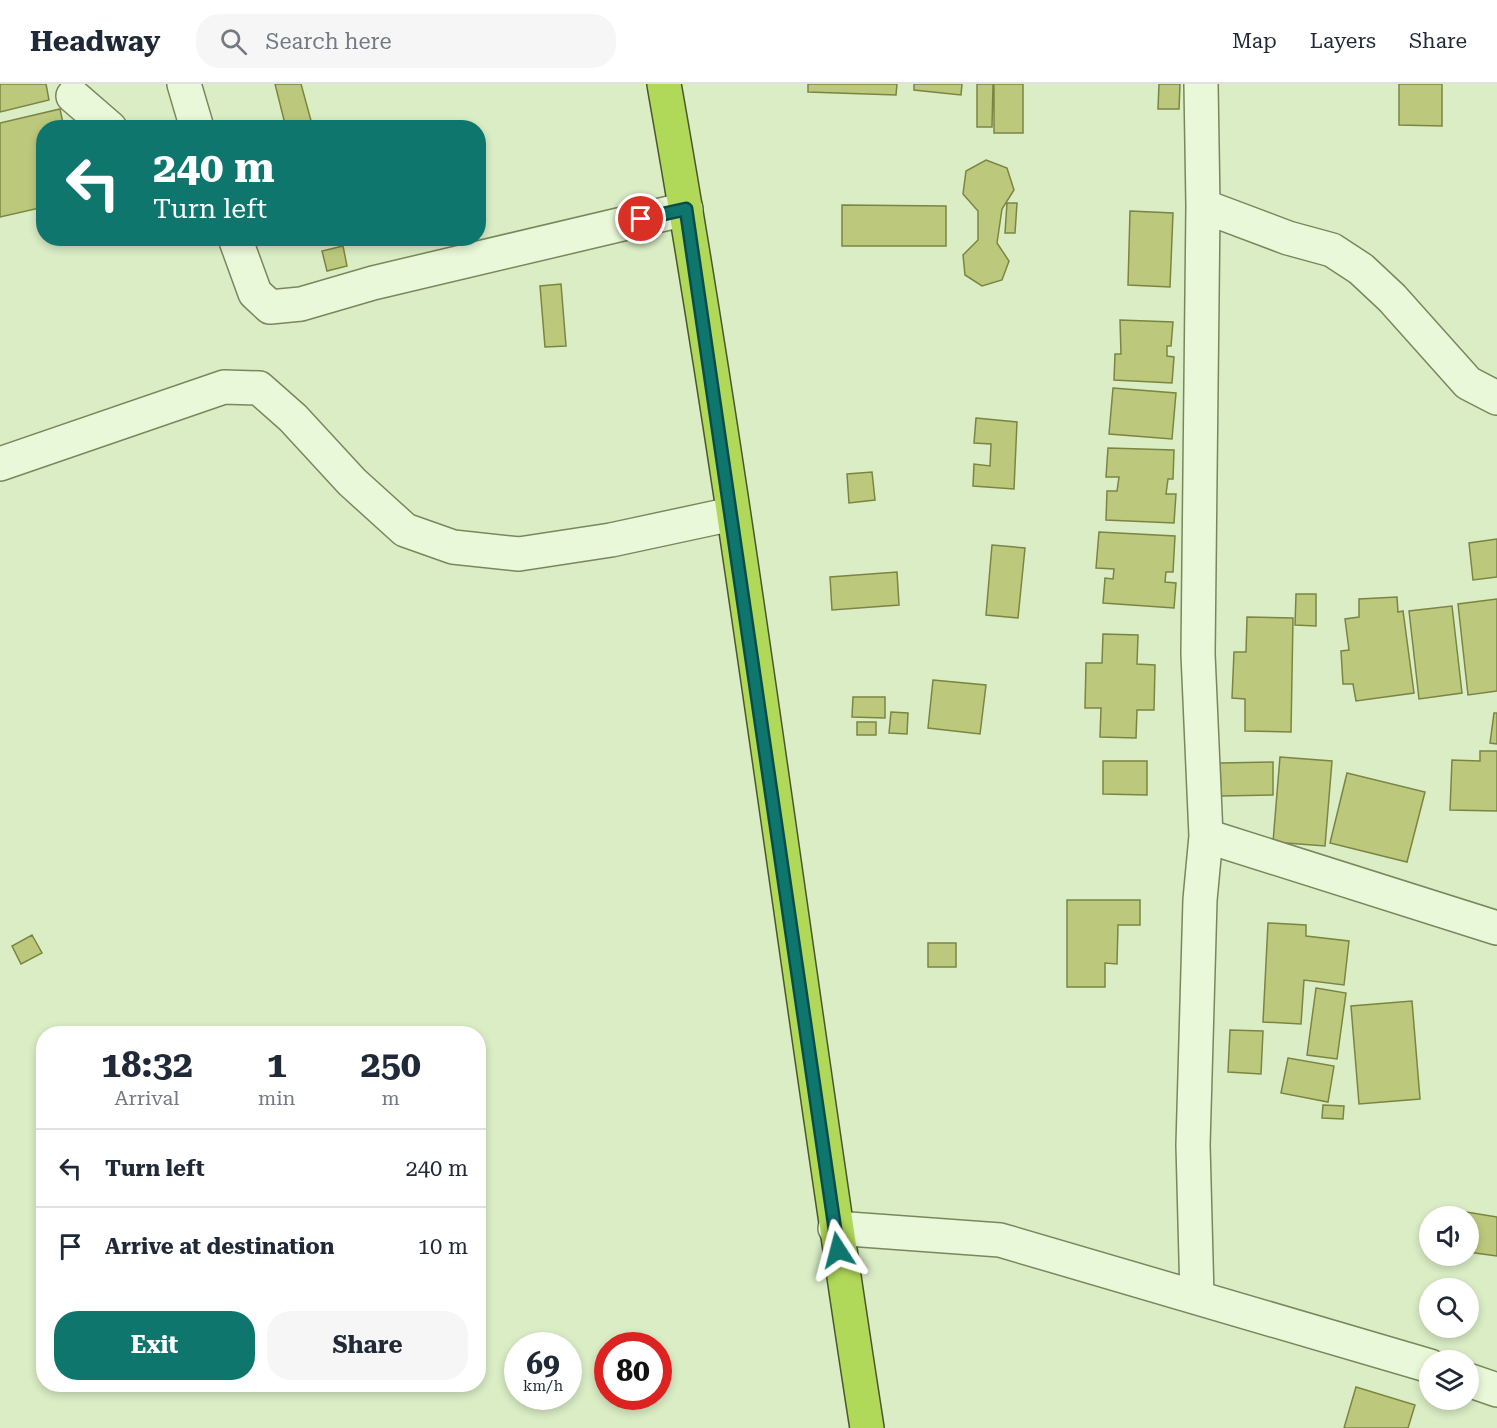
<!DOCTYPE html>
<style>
body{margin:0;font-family:"Roboto Serif",serif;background:#f6f6f7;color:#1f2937;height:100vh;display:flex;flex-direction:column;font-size:22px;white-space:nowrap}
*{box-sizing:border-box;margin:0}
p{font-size:20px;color:#747a83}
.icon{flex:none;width:33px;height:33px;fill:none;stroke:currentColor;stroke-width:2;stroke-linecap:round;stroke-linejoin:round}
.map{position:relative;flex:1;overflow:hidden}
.panel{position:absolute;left:36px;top:942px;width:450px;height:366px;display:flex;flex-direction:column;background:#fff;border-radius:24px;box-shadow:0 3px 9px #0003}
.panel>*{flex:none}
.hud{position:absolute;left:36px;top:36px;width:450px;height:126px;border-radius:24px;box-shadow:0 3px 9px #0003;background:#0f766e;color:#fff;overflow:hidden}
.controls{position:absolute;left:1419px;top:1122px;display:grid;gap:12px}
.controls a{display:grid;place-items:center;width:60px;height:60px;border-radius:50%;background:#fff;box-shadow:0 3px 9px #0003;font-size:30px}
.speed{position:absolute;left:504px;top:1248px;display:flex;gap:12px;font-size:30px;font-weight:700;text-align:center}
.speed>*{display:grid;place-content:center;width:78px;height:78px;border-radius:50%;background:#fff;box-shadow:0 3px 9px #0003;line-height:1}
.speed small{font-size:15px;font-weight:400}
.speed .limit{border:9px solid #d22;background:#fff;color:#111}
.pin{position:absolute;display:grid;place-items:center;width:51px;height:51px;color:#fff;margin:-26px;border:3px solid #fff;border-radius:50%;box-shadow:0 2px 6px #0007}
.me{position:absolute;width:66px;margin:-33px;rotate:351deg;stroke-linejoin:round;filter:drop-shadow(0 0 4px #0008)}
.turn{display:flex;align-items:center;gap:21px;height:126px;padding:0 18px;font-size:27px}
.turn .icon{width:78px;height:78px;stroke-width:2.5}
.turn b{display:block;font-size:42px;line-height:51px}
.eta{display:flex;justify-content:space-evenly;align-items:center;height:102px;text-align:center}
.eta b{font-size:36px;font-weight:700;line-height:42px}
.button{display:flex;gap:12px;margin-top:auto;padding:12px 18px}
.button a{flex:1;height:69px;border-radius:24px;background:#0f766e;color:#fff;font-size:24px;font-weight:700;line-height:69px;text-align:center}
.button a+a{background:#f6f6f7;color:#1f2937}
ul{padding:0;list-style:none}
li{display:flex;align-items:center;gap:18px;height:78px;padding:0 18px;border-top:2px solid #e0e1e3}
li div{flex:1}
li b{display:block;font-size:22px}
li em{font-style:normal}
header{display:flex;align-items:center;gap:36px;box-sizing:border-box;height:84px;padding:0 30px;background:#fff;border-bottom:2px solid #e0e1e3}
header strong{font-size:28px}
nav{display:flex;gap:33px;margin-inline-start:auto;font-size:21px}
.search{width:420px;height:54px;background:#f6f6f7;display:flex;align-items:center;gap:15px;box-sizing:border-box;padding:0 21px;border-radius:24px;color:#747a83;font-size:22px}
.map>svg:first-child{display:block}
.building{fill:#bcc97c;stroke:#7b8542;stroke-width:1.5}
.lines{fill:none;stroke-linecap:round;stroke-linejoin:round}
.minor-casing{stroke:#7a875c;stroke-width:36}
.highway-casing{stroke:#4c5530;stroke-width:36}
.minor{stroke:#e9f8d8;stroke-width:33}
.highway{stroke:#b0d859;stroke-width:33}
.route-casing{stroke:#0a4d48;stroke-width:15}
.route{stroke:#0f766e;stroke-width:10}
</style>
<header>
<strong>Headway</strong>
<div class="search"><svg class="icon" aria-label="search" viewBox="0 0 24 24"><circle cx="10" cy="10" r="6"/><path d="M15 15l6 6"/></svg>Search here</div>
<nav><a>Map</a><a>Layers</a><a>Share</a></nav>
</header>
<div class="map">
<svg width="1497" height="1344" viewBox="0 0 1497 1344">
<rect width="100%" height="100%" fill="#daedc5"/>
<path class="building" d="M0 0H46L49 16 0 28Z
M275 0H301L313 44H286Z
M808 0H897L896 11 808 8Z
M914 0H962L961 11 914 6Z
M977 0H993L992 43H977Z
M994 0H1023V49H994Z
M1159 0H1180L1179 25H1158Z
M1399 0H1442V42L1399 41Z
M60 25 64 44H44V123L0 133V39Z
M986 76 1007 84 1014 106 1002 125 997 159 1009 177 1002 196 982 202 965 191 963 171 978 156V127L963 110 966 87Z
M1007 119H1017L1015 149H1005Z
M842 121 946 122V162H842Z
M1130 127 1173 129 1170 203 1128 201Z
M343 162 347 182 327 187 322 167Z
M561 200 566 262 545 263 540 202Z
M1120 236 1173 238 1171 262H1167V272L1174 273 1172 299 1114 296 1115 270H1121Z
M1113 304 1176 309 1172 355 1109 350Z
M976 334 1017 338 1014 405 973 402 974 380 990 382 991 360 974 359Z
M1108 364 1174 366 1173 395H1168L1166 410H1176L1174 439 1106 436 1107 407H1117L1119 393H1106Z
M872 388 875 416 849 419 847 390Z
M1099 448 1175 452 1173 488H1166L1165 498 1176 499 1174 524 1103 519 1105 494 1113 495 1114 485 1096 484Z
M1497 455V493L1473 496 1469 459Z
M992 461 1025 464 1018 534 986 531Z
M897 488 899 521 832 526 830 493Z
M1296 510H1316V542L1295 541Z
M1397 513 1398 528 1403 527 1414 609 1356 617 1353 600H1343L1341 567 1349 566 1345 535 1359 533V515Z
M1497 515V607L1468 611 1458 520Z
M1452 522 1462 609 1419 615 1409 527Z
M1247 533 1293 534 1291 648 1245 647V615L1232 614 1234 568H1246Z
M1103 550 1138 551 1137 580 1155 581 1154 626H1137L1136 654 1100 653 1101 624H1085L1086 579H1102Z
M933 596 986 601 980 650 928 644Z
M853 613H885V634L852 633Z
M891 628 908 629 907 650 889 649Z
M1494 629H1497V660L1490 659Z
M857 638H876V651H857Z
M1480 667H1497V727L1450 726 1452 676 1480 677Z
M1280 673 1332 677 1325 762 1273 758Z
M1103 677H1147V711L1103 710Z
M1273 678V711L1221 712 1220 679Z
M1347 689 1425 708 1407 778 1330 759Z
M1067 816H1140V841H1118L1117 880 1105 879V903H1067Z
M1268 839 1306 841V852L1349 857 1344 901 1304 896 1301 940 1263 938Z
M32 851 42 869 21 880 12 862Z
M928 859H956V883H928Z
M1316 904 1346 909 1337 975 1307 971Z
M1412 917 1420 1015 1359 1020 1351 922Z
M1230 946 1263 947 1261 990 1228 988Z
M1288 974 1334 982 1328 1018 1281 1009Z
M1323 1021 1344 1022 1343 1035 1322 1034Z
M1460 1127 1497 1133V1172L1468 1168V1132H1460Z
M1356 1303 1415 1321 1408 1344H1344Z"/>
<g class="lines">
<defs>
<path id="minor" d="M184 0 197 44
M73 12 110 44
M1203 122 1288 154 1332 166 1361 185 1392 214 1468 299 1497 314
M235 154 255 209 270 223 301 220 373 199 686 125
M0 380 224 303 259 304 293 334 352 398 405 446 453 463 519 470 611 456 732 430
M1206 752 1497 844
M835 1144 1000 1156 1430 1282
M1197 1213 1193 1061 1200 816 1206 752 1198 570 1203 122 1201 0
M1468 1296 1497 1306"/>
<path id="highway" d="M664 0C743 446 797 896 867 1344"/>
</defs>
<use href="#minor" class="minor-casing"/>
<use href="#highway" class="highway-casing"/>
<use href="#minor" class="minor"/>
<use href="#highway" class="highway"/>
</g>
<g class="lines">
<defs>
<path id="route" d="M641 135 686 125 838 1166"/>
</defs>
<use href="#route" class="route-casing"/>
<use href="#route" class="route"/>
</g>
</svg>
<div class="controls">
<a><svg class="icon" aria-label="sound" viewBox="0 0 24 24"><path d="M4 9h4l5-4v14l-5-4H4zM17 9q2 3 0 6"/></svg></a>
<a><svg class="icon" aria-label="search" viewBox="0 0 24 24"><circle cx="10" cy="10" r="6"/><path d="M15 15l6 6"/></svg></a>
<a><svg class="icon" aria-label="layers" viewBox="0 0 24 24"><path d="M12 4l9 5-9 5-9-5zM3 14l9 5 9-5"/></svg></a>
</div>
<div class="speed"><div>69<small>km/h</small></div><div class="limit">80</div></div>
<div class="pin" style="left:641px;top:135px;background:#d93025"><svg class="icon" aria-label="arrive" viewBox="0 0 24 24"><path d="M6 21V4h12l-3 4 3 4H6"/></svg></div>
<svg class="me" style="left:838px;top:1166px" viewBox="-20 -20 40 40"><path d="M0-17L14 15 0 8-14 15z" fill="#0f766e" stroke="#fff" stroke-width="4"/></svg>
<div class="hud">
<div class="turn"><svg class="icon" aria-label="left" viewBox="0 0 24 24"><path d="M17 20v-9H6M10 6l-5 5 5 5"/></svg><div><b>240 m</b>Turn left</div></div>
</div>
<section class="panel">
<div class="eta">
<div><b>18:32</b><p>Arrival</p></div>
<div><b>1</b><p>min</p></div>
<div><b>250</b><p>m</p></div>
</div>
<ul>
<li><svg class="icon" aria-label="left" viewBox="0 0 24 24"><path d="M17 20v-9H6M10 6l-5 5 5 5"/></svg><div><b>Turn left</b></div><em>240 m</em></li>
<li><svg class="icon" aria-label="arrive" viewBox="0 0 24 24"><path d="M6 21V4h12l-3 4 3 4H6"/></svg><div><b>Arrive at destination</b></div><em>10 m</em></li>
</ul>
<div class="button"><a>Exit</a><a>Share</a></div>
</section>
</div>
